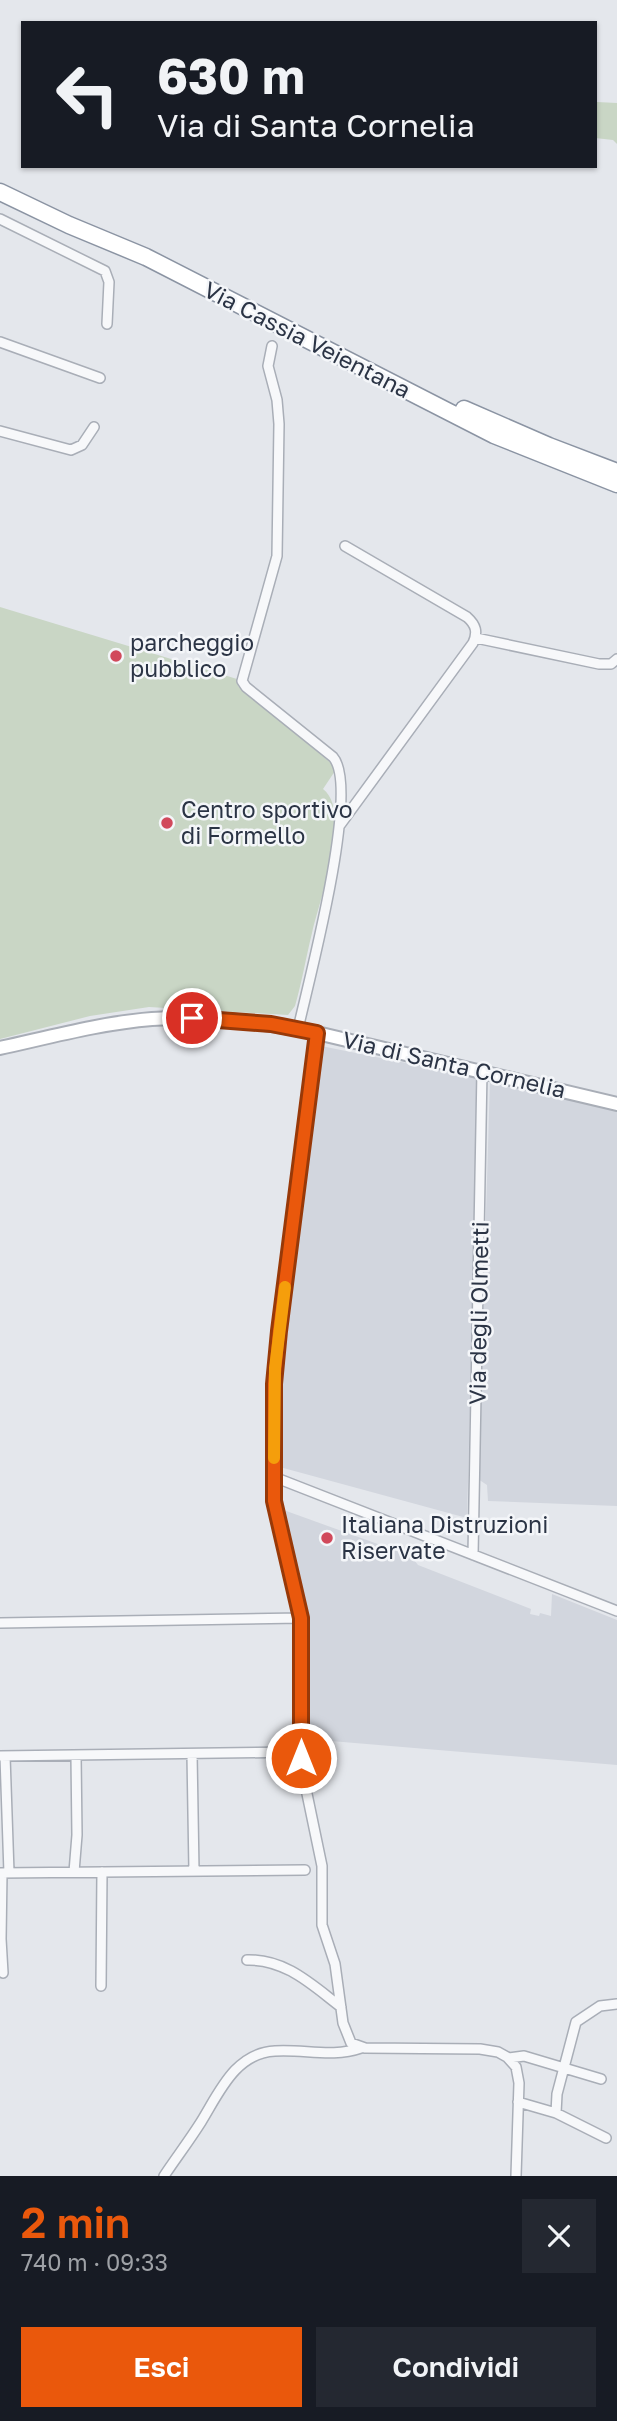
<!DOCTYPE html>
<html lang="it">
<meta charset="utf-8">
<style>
body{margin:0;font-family:"Golos Text",sans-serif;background:#242831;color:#f1f3f6;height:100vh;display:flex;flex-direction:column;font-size:26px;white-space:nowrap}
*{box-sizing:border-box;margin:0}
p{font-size:23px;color:#9ea1a6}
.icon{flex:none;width:38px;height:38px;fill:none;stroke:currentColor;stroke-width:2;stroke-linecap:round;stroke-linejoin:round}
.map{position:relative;height:2176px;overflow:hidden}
.side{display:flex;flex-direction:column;background:#171b24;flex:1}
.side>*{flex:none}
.guide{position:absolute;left:21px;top:21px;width:576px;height:147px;border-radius:0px;box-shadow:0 2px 5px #0004;background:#171b24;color:#f1f3f6;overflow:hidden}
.pin{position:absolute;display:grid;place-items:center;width:60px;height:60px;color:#fff;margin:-30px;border:4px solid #fff;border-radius:50%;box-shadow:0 2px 7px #0007}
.me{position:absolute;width:77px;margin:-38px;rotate:0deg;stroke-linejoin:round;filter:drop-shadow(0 0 5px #0008)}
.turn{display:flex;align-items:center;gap:24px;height:147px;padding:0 21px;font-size:32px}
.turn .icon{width:91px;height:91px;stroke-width:2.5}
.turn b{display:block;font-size:49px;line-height:60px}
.round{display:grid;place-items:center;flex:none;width:74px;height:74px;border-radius:0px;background:#242831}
.overview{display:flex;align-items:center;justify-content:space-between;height:119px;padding:0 21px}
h1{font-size:42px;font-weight:600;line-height:52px;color:#ea580c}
.cta{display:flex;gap:14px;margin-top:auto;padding:14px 21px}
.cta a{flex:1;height:80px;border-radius:0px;background:#ea580c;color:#fff;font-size:28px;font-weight:600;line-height:80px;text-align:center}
.cta a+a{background:#242831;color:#f1f3f6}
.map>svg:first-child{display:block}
.built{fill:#d2d6de}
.green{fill:#c9d6c5}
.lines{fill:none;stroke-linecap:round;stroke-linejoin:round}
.street-casing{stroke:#a9aeb7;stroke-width:12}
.secondary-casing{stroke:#a9aeb7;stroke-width:16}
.highway-casing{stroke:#8b94a3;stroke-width:19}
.street{stroke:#f7f8fa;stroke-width:9}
.secondary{stroke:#fff;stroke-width:12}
.highway{stroke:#fff;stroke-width:16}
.route-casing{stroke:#983908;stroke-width:18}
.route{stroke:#ea580c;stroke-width:12}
.slow{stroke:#f59e0b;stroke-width:12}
.poi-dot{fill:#d1495b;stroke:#f4f6f9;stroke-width:2.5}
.labels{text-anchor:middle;stroke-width:5;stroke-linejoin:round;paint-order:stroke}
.street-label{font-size:23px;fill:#2b3445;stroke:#f4f6f9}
.poi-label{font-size:23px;fill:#2b3445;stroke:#f4f6f9;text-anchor:start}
</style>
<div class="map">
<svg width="617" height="2176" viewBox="0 0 617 2176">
<rect width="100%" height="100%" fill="#e4e7ec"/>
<path class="built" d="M321 1046 476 1077 477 1150 467 1518 276 1466 278 1363Z
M490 1080 617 1109V1506L488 1501 487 1485 478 1479Z
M278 1508 411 1556 418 1565 531 1609 530 1614 539 1616 540 1613 551 1616 552 1594 617 1620V1765L307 1739 304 1733 305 1623Z"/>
<path class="green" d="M597 102 617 103V144L613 140 595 138V103Z
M0 607 237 679 238 686 337 768 323 789C353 812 319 901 312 933 306 957 302 982 295 1006L288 1015 149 1007 90 1016 0 1039Z"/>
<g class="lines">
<defs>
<path id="street" d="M0 219 105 271 109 282 107 324
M0 342 100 378
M272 346 268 366 277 400 279 424 277 556 242 681 246 687 333 757C361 788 308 983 298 1029
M0 431 71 450 82 445 94 427
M476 638 599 664H611L617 659
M340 825 473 643C478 632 476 625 467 617L345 546
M317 1033 277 1350 274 1494 278 1523 301 1618V1765L322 1866V1925L335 1964 343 2023 351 2043 365 2048 480 2049 498 2052 507 2057 516 2067 519 2083 516 2176
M274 1477 617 1611
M473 1555 482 1071
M0 1623 301 1618
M192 1754 194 1871
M0 1756 301 1752
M5 1756 9 1873
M74 1872 77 1835 76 1756
M0 1873 305 1870
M2 1873 1 1939 3 1973
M247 1960C286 1959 312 1985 341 2007
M101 1986 102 1872
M509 2058 524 2056 601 2079
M518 2102 556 2113 606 2138
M556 2113 557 2094 576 2022 600 2006 617 2004
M164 2176C176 2158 189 2141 201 2122 219 2093 235 2053 275 2051 305 2049 332 2058 361 2048"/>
<path id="secondary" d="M0 1048C50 1037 101 1023 152 1019 207 1015 263 1022 317 1033L617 1104"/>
<path id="highway" d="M0 192 69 225 146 257 494 435 617 484
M464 409 549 446 617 472"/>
</defs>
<use href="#street" class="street-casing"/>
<use href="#secondary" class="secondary-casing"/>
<use href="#highway" class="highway-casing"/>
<use href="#street" class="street"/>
<use href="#secondary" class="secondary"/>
<use href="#highway" class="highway"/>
</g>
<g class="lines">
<defs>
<path id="route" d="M192 1018 271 1024 317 1033 279 1331 274 1384V1501L301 1618V1758"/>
</defs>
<use href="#route" class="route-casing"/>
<use href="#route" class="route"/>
<path class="slow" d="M274 1458 275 1368 285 1287"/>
</g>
<g class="poi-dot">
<circle cx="116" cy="656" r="7"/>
<circle cx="167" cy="823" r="7"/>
<circle cx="327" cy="1538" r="7"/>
</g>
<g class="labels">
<g class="street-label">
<text transform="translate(307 340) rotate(27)" y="8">Via Cassia Veientana</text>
<text transform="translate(454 1065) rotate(13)" y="8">Via di Santa Cornelia</text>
<text transform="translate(479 1313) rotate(-89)" y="8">Via degli Olmetti</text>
</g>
<g class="poi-label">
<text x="130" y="651">parcheggio<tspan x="130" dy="26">pubblico</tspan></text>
<text x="181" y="818">Centro sportivo<tspan x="181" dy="26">di Formello</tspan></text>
<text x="341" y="1533">Italiana Distruzioni<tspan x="341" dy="26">Riservate</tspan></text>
</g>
</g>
</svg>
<div class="pin" style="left:192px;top:1018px;background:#d93025"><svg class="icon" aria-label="arrive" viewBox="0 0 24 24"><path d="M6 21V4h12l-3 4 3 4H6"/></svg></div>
<svg class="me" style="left:301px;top:1758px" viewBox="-20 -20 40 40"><circle r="17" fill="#ea580c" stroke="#fff" stroke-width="3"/><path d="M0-11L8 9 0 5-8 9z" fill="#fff"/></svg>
<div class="guide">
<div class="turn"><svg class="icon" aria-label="left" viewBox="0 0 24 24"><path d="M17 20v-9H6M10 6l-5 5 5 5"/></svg><div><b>630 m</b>Via di Santa Cornelia</div></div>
</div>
</div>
<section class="side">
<div class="overview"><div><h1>2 min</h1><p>740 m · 09:33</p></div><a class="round"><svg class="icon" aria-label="close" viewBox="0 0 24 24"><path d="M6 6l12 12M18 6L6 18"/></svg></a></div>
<div class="cta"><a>Esci</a><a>Condividi</a></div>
</section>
